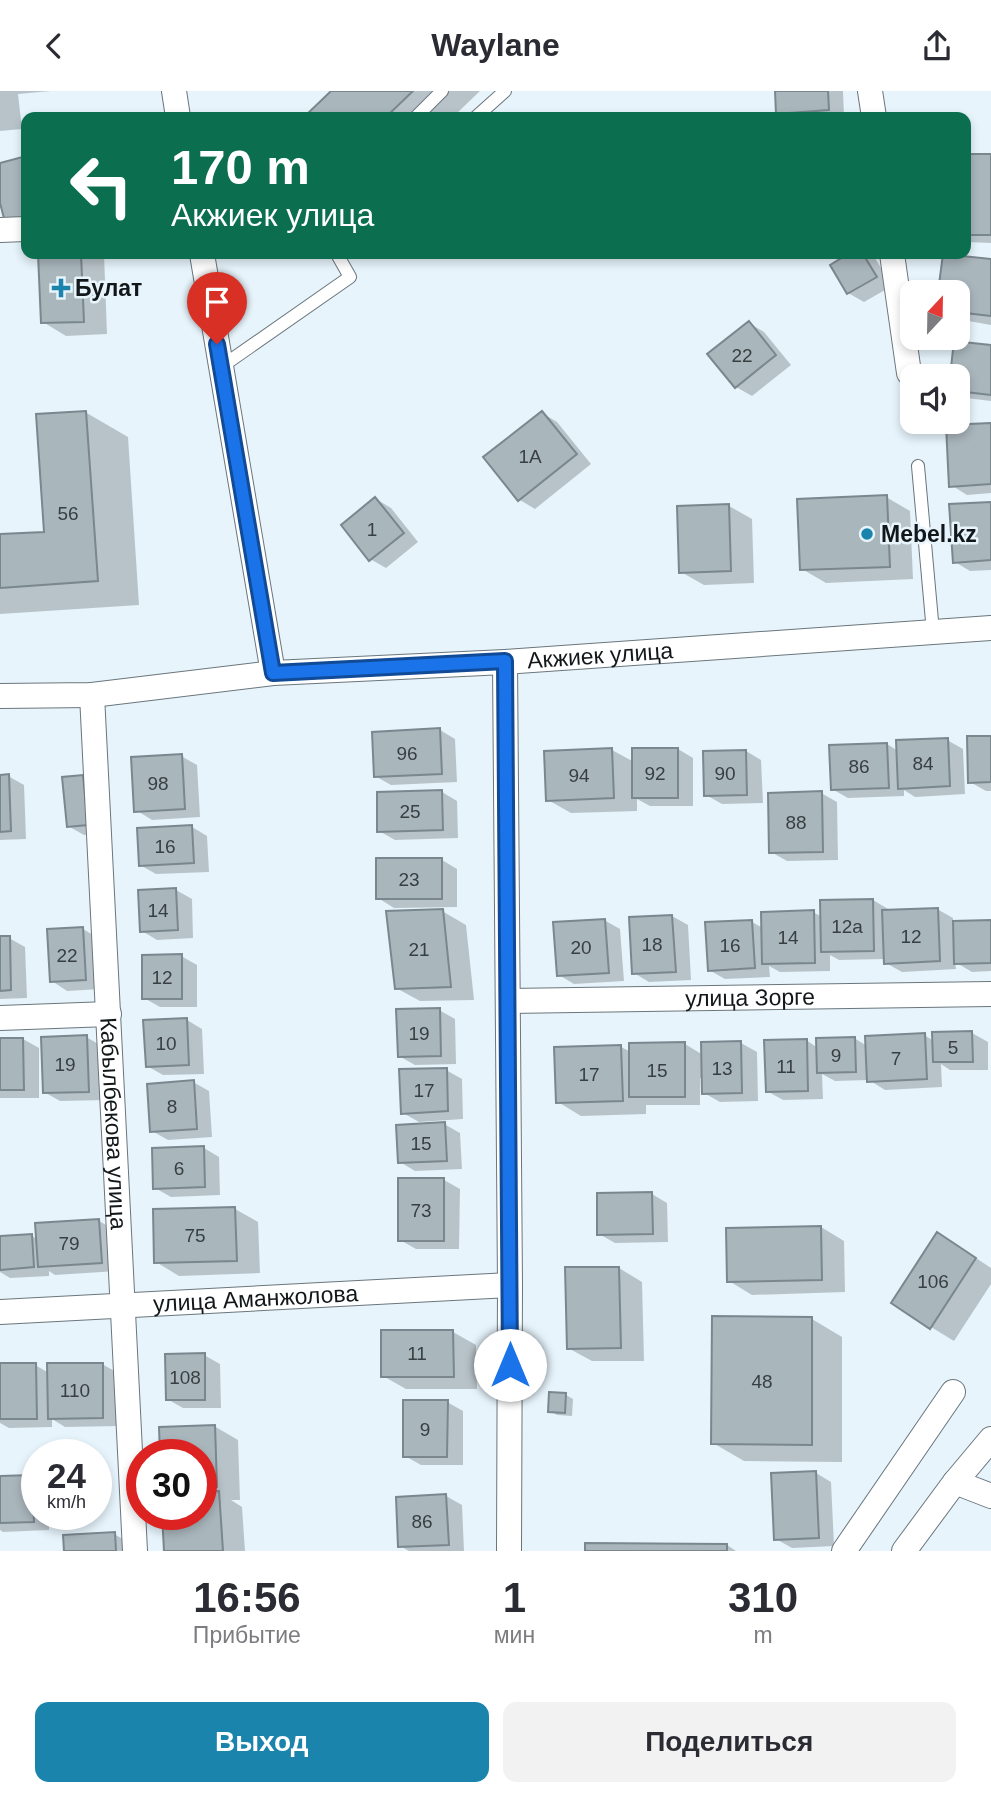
<!DOCTYPE html>
<html lang="ru">
<meta charset="utf-8">
<style>
body{margin:0;font-family:Arial,sans-serif;background:#f2f2f3;color:#2b2b33;height:100vh;display:flex;flex-direction:column;font-size:26px;white-space:nowrap}
*{box-sizing:border-box;margin:0}
p{font-size:23px;color:#7c7c81}
.icon{flex:none;width:38px;height:38px;fill:none;stroke:currentColor;stroke-width:2;stroke-linecap:round;stroke-linejoin:round}
.map{position:relative;height:1460px;overflow:hidden}
.side{display:flex;flex-direction:column;background:#fff;flex:1}
.side>*{flex:none}
.top-card{position:absolute;left:21px;top:21px;width:950px;height:147px;border-radius:14px;box-shadow:0 4px 10px #0003;background:#0b6e4f;color:#fff;overflow:hidden}
.needle{width:46px;rotate:22deg}
.controls{position:absolute;left:900px;top:189px;display:grid;gap:14px}
.controls a{display:grid;place-items:center;width:70px;height:70px;border-radius:14px;background:#fff;box-shadow:0 4px 10px #0003;font-size:35px}
.speed{position:absolute;left:21px;top:1348px;display:flex;gap:14px;font-size:35px;font-weight:700;text-align:center}
.speed>*{display:grid;place-content:center;width:91px;height:91px;border-radius:50%;background:#fff;box-shadow:0 4px 10px #0003;line-height:1}
.speed small{font-size:18px;font-weight:400}
.speed .limit{border:10px solid #d22;background:#fff;color:#111}
.pin{position:absolute;display:grid;place-items:center;width:60px;height:60px;color:#fff;margin:-72px -30px;border-radius:50% 50% 50% 0;rotate:-45deg;box-shadow:0 0 7px #0007}
.pin .icon{rotate:45deg}
.me{position:absolute;width:77px;margin:-38px;rotate:0deg;stroke-linejoin:round;filter:drop-shadow(0 0 5px #0008)}
.turn{display:flex;align-items:center;gap:24px;height:147px;padding:0 35px;font-size:32px}
.turn .icon{width:91px;height:91px;stroke-width:2.5}
.turn b{display:block;font-size:49px;line-height:60px}
.eta{display:flex;justify-content:space-evenly;align-items:center;height:119px;text-align:center}
.eta b{font-size:42px;font-weight:700;line-height:49px}
.button{display:flex;gap:14px;margin-top:auto;padding:14px 35px}
.button a{flex:1;height:80px;border-radius:14px;background:#1b84ad;color:#fff;font-size:28px;font-weight:700;line-height:80px;text-align:center}
.button a+a{background:#f2f2f3;color:#2b2b33}
header{display:flex;justify-content:space-between;align-items:center;height:91px;padding:0 35px;background:#fff;font-size:32px;font-weight:700}
.map>svg:first-child{display:block}
.shadow{fill:#0003}
.building{fill:#a9b6bc;stroke:#7b878e;stroke-width:2}
.lines{fill:none;stroke-linecap:round;stroke-linejoin:round}
.service-casing{stroke:#6a767c;stroke-width:14}
.minor-casing{stroke:#6a767c;stroke-width:26}
.service{stroke:#fff;stroke-width:12}
.minor{stroke:#fff;stroke-width:24}
.route-casing{stroke:#114b97;stroke-width:18}
.route{stroke:#1a73e8;stroke-width:12}
.poi-dot{fill:#1b84ad;stroke:#e7f4fc;stroke-width:2.5}
.labels{text-anchor:middle;stroke-width:5;stroke-linejoin:round;paint-order:stroke}
.number-label{font-size:19px;fill:#383f42}
.poi-label{font-size:23px;font-weight:bold;fill:#12171a;stroke:#e7f4fc;text-anchor:start}
.street-label{font-size:23px;fill:#12171a;stroke:#e7f4fc}
</style>
<header><svg class="icon" aria-label="back" viewBox="0 0 24 24"><path d="M15 5l-7 7 7 7"/></svg>Waylane<svg class="icon" aria-label="share" viewBox="0 0 24 24"><path d="M12 15V3M7 8l5-5 5 5M5 13v7h14v-7"/></svg></header>
<div class="map">
<svg width="991" height="1460" viewBox="0 0 991 1460">
<rect width="100%" height="100%" fill="#e7f4fc"/>
<path class="shadow" d="M0 0H51L18 3 22 38 0 40Z
M334 0H480L453 26H307Z
M777 0H843L844 26H786L778 21Z
M966 65H991V152L966 151Z
M40 163H104L107 243 66 245 43 231Z
M852 163H867L875 167 892 195 864 211 848 202 832 174Z
M945 164 991 170V234L957 228V201H940Z
M749 232 764 241 791 274 752 305 736 296Z
M956 252 991 256V310L966 307 957 302V285H952Z
M85 321 128 346 139 514 0 523V445L46 442Z
M542 322 557 331 591 373 535 418 520 409Z
M991 333V402L967 404 951 394Z
M886 406 910 420 913 488 826 492 802 478Z
M376 408 391 417 418 451 386 477 370 468Z
M991 412V479L970 480 955 471Z
M729 415 752 428 754 492 704 494 681 481Z
M440 639 455 648 457 691 391 694 375 685Z
M991 646V700H986L970 691Z
M947 649 963 658 965 703 915 706 904 699V705L848 707 832 698 887 653 898 660Z
M678 658 693 667V715H650L637 708V720L571 722 548 709 612 659 634 671Z
M746 660 761 669 763 712 722 713 706 704Z
M181 665 197 674 200 726 152 729 136 719Z
M8 685 24 694 26 748 0 749V686Z
M82 686 98 695 103 742 84 744 68 735Z
M442 701 457 710 458 747 395 749 379 740Z
M821 702 837 711 838 769 787 770 771 761Z
M192 736 207 745 209 781 156 783 140 774Z
M442 769 457 778V816L394 817 378 807Z
M176 799 192 808 193 847 157 849 142 840Z
M873 809 888 818V821L937 818 953 827V832L991 831V880L972 881 955 871 956 878 902 881 886 872V868L839 869 830 864V880L780 881 769 875 770 886 725 888 709 879 752 831 763 837 813 821 822 826Z
M442 820 466 834 474 909 420 910 396 897Z
M672 825 688 834 691 889 649 891 634 882Z
M604 829 620 838 624 890 574 893 559 884Z
M83 838 98 847 101 898 67 900 52 890Z
M0 847H9L25 856 27 907 0 908Z
M181 865 197 874V916H160L144 907Z
M439 919 455 928 456 973 415 974 399 965Z
M187 929 202 938 204 983 163 984 147 975Z
M972 942 988 951V979H950L941 973 942 996 885 999 869 989 835 990 822 983 823 1008 783 1009 767 1000 806 949 818 957 854 947 867 955 924 944 934 950Z
M86 946 102 955 104 1009 60 1010 44 1001Z
M23 948 39 957V1007H0V949Z
M741 952 757 961 758 1010 720 1011 704 1002V987H700V1014H646V1023L581 1025 558 1011 621 956 631 961 685 953 703 964Z
M446 979 462 988 463 1028 419 1031 403 1022Z
M193 991 209 1000 212 1046 168 1049 152 1040Z
M444 1033 460 1042 462 1078 415 1080 400 1071Z
M204 1057 219 1066 220 1104 171 1106 155 1097Z
M444 1089 460 1098 459 1158H416L400 1149Z
M652 1103 667 1112 668 1151 615 1152 599 1143Z
M235 1118 258 1131 260 1182 179 1185 156 1171Z
M99 1130 115 1139 117 1180 55 1184 49 1180V1185L10 1187 0 1181V1146L31 1145 38 1148Z
M821 1136 844 1150 845 1201 752 1204 729 1190Z
M961 1157 991 1177V1193L954 1250 931 1236Z
M619 1177 642 1191 644 1270H592L568 1257Z
M812 1228 842 1246V1371L744 1370 713 1352Z
M453 1241 476 1254 477 1298H406L383 1285Z
M204 1264 220 1273 221 1317H183L167 1308Z
M102 1273 118 1282 119 1335 65 1336 52 1328V1336L9 1337 0 1332V1274H35L49 1282Z
M566 1304 573 1308 572 1325 557 1324 550 1320Z
M447 1311 463 1320V1374H421L405 1365Z
M214 1335 238 1349 240 1409H231L242 1416 245 1460H166L164 1423H201V1363H162L161 1337Z
M816 1382 831 1391 834 1455 792 1457 776 1448Z
M32 1386 37 1389V1423H49V1439L3 1441 0 1439V1387Z
M446 1405 462 1414 464 1460H409L400 1455Z
M114 1443 130 1452V1460H66Z
M727 1454 736 1460H587Z"/>
<path class="building" d="M331 0H413L386 26H304Z
M775 0H828L829 19 776 23Z
M966 63H991V144H966Z
M26 65V130L6 135 0 112V72Z
M38 163H81L84 231 41 232Z
M848 163H863L877 186 847 203 830 174Z
M943 163 991 168V225L957 221V201H938Z
M749 230 776 264 735 297 707 263Z
M954 250 991 254V304L957 300V285H950Z
M86 320 98 490 0 497V443L44 441 36 323Z
M542 320 577 363 518 410 483 366Z
M991 332V393L949 396 946 334Z
M887 404 890 476 800 479 797 408Z
M375 406 404 442 369 470 341 434Z
M991 411V469L953 472 949 413Z
M729 413 731 480 679 482 677 415Z
M440 637 442 683 374 686 372 641Z
M967 645H991V691L968 692Z
M948 647 950 695 898 698 896 649Z
M887 652 889 697 831 699 829 654Z
M612 657 614 707 546 710 544 660Z
M632 657H678V707H632Z
M746 659 747 704 704 705 703 660Z
M182 663 185 718 134 721 131 666Z
M9 683 11 740 0 741V684Z
M83 684 88 734 67 736 62 686Z
M442 699 443 739 377 741V701Z
M822 700 823 761 769 762 768 702Z
M192 734 194 772 139 775 137 737Z
M376 767H442V808H376Z
M176 797 178 839 140 841 138 799Z
M873 808 874 860 821 861 820 809Z
M938 817 940 870 884 873 882 819Z
M443 818 451 896 395 898 386 820Z
M814 819 815 872 762 873 761 821Z
M672 824 676 881 632 883 629 826Z
M605 828 609 882 557 885 553 831Z
M752 829 755 877 708 880 705 831Z
M991 829V872L954 873 953 830Z
M83 836 86 889 50 891 47 838Z
M0 845H10L11 899 0 900Z
M182 863V908H142V864Z
M440 917 441 965 398 966 396 918Z
M187 927 189 974 146 976 143 929Z
M972 940 973 971H933L932 941Z
M925 942 927 988 867 991 865 945Z
M87 944 89 1001 43 1002 41 946Z
M855 946 856 981 817 982 816 947Z
M0 947H23L24 999H0Z
M807 948 808 1000 766 1001 764 949Z
M741 950 742 1002 702 1003 701 951Z
M685 951V1006H629V952Z
M621 954 623 1010 556 1012 554 956Z
M447 977 448 1020 401 1023 399 978Z
M194 989 197 1038 150 1041 147 993Z
M445 1031 447 1070 398 1072 396 1034Z
M204 1055 205 1096 153 1098 152 1057Z
M398 1087H444V1150H398Z
M652 1101 653 1143 597 1144V1102Z
M235 1116 237 1170 154 1172 153 1118Z
M99 1128 102 1172 38 1176 35 1132Z
M821 1135 822 1189 727 1191 726 1137Z
M937 1141 976 1167 930 1238 891 1212Z
M32 1143 34 1176 0 1179V1145Z
M565 1176H619L621 1257 567 1258Z
M712 1225 812 1226V1354L711 1353Z
M381 1239H453L454 1286H381Z
M205 1262V1309H166L165 1263Z
M0 1272H36L37 1328H0Z
M47 1272H103V1327L48 1328Z
M549 1301 566 1302 565 1322 548 1321Z
M403 1309H448L447 1366H403Z
M215 1334 217 1396H201V1363H160L159 1336Z
M816 1380 819 1447 774 1449 771 1382Z
M32 1384 34 1431 0 1432V1385Z
M219 1400 223 1460H164L162 1423H201V1401Z
M446 1403 449 1454 398 1456 396 1406Z
M115 1441 116 1460H64L63 1444Z
M585 1452 727 1453V1460H585Z"/>
<g class="lines">
<defs>
<path id="service" d="M416 26 442 0
M476 26 505 0
M221 276 350 186 337 163
M918 375 933 541"/>
<g id="minor">
<path d="M174 0 178 26"/>
<path d="M870 0 874 26"/>
<path d="M0 139 26 138"/>
<path d="M202 163 273 582"/>
<path d="M892 163 909 282"/>
<path d="M505 571 510 1194 509 1460"/>
<path id="s1" d="M92 604 135 1460"/>
<path id="s2" d="M0 605 92 604 273 582 505 571 991 537"/>
<path id="s3" d="M508 910 991 903"/>
<path d="M0 927 109 923"/>
<path id="s4" d="M0 1221 510 1194"/>
<path d="M955 1391 991 1405"/>
<path d="M844 1460 953 1301"/>
<path d="M904 1460 955 1391 991 1348"/>
</g>
</defs>
<use href="#service" class="service-casing"/>
<use href="#minor" class="minor-casing"/>
<use href="#service" class="service"/>
<use href="#minor" class="minor"/>
</g>
<g class="lines">
<defs>
<path id="route" d="M217 253 273 582 505 570 510 1274"/>
</defs>
<use href="#route" class="route-casing"/>
<use href="#route" class="route"/>
</g>
<g class="poi-dot">
<path d="M57.5 186.5h7v7h7v7h-7v7h-7v-7h-7v-7h7z"/>
<circle cx="867" cy="443" r="7"/>
</g>
<g class="labels">
<g class="number-label">
<text x="742" y="271">22</text>
<text x="530" y="372">1А</text>
<text x="68" y="429">56</text>
<text x="372" y="445">1</text>
<text x="407" y="669">96</text>
<text x="923" y="679">84</text>
<text x="859" y="682">86</text>
<text x="655" y="689">92</text>
<text x="725" y="689">90</text>
<text x="579" y="691">94</text>
<text x="158" y="699">98</text>
<text x="410" y="727">25</text>
<text x="796" y="738">88</text>
<text x="165" y="762">16</text>
<text x="409" y="795">23</text>
<text x="158" y="826">14</text>
<text x="847" y="842">12а</text>
<text x="911" y="852">12</text>
<text x="788" y="853">14</text>
<text x="652" y="860">18</text>
<text x="730" y="861">16</text>
<text x="581" y="863">20</text>
<text x="419" y="865">21</text>
<text x="67" y="871">22</text>
<text x="162" y="893">12</text>
<text x="419" y="949">19</text>
<text x="166" y="959">10</text>
<text x="953" y="963">5</text>
<text x="836" y="971">9</text>
<text x="896" y="974">7</text>
<text x="65" y="980">19</text>
<text x="786" y="982">11</text>
<text x="722" y="984">13</text>
<text x="657" y="986">15</text>
<text x="589" y="990">17</text>
<text x="424" y="1006">17</text>
<text x="172" y="1022">8</text>
<text x="421" y="1059">15</text>
<text x="179" y="1084">6</text>
<text x="421" y="1126">73</text>
<text x="195" y="1151">75</text>
<text x="69" y="1159">79</text>
<text x="933" y="1197">106</text>
<text x="417" y="1269">11</text>
<text x="185" y="1293">108</text>
<text x="762" y="1297">48</text>
<text x="75" y="1306">110</text>
<text x="425" y="1345">9</text>
<text x="422" y="1437">86</text>
</g>
<g class="poi-label">
<text x="75" y="205">Булат</text>
<text x="881" y="451">Mebel.kz</text>
</g>
<g class="street-label">
<text dy="8" stroke="none"><textPath href="#s2" startOffset="602">Акжиек улица</textPath></text>
<text dy="8" stroke="none"><textPath href="#s3" startOffset="242">улица Зорге</textPath></text>
<text dy="8" stroke="none"><textPath href="#s1" startOffset="429">Кабылбекова улица</textPath></text>
<text dy="8" stroke="none"><textPath href="#s4" startOffset="256">улица Аманжолова</textPath></text>
</g>
</g>
</svg>
<div class="controls">
<a><svg class="needle" viewBox="-14 -14 28 28"><path d="M0-13l5 13h-10z" fill="#e53935"/><path d="M0 13l5-13h-10z" fill="#7c7c81"/></svg></a>
<a><svg class="icon" aria-label="sound" viewBox="0 0 24 24"><path d="M4 9h4l5-4v14l-5-4H4zM17 9q2 3 0 6"/></svg></a>
</div>
<div class="speed"><div>24<small>km/h</small></div><div class="limit">30</div></div>
<div class="pin" style="left:217px;top:253px;background:#d93025"><svg class="icon" aria-label="arrive" viewBox="0 0 24 24"><path d="M6 21V4h12l-3 4 3 4H6"/></svg></div>
<svg class="me" style="left:510px;top:1274px" viewBox="-20 -20 40 40"><circle r="19" fill="#fff"/><path d="M0-13L10 11 0 6-10 11z" fill="#1a73e8"/></svg>
<div class="top-card">
<div class="turn"><svg class="icon" aria-label="left" viewBox="0 0 24 24"><path d="M17 20v-9H6M10 6l-5 5 5 5"/></svg><div><b>170 m</b>Акжиек улица</div></div>
</div>
</div>
<section class="side">
<div class="eta">
<div><b>16:56</b><p>Прибытие</p></div>
<div><b>1</b><p>мин</p></div>
<div><b>310</b><p>m</p></div>
</div>
<div class="button"><a>Выход</a><a>Поделиться</a></div>
</section>
